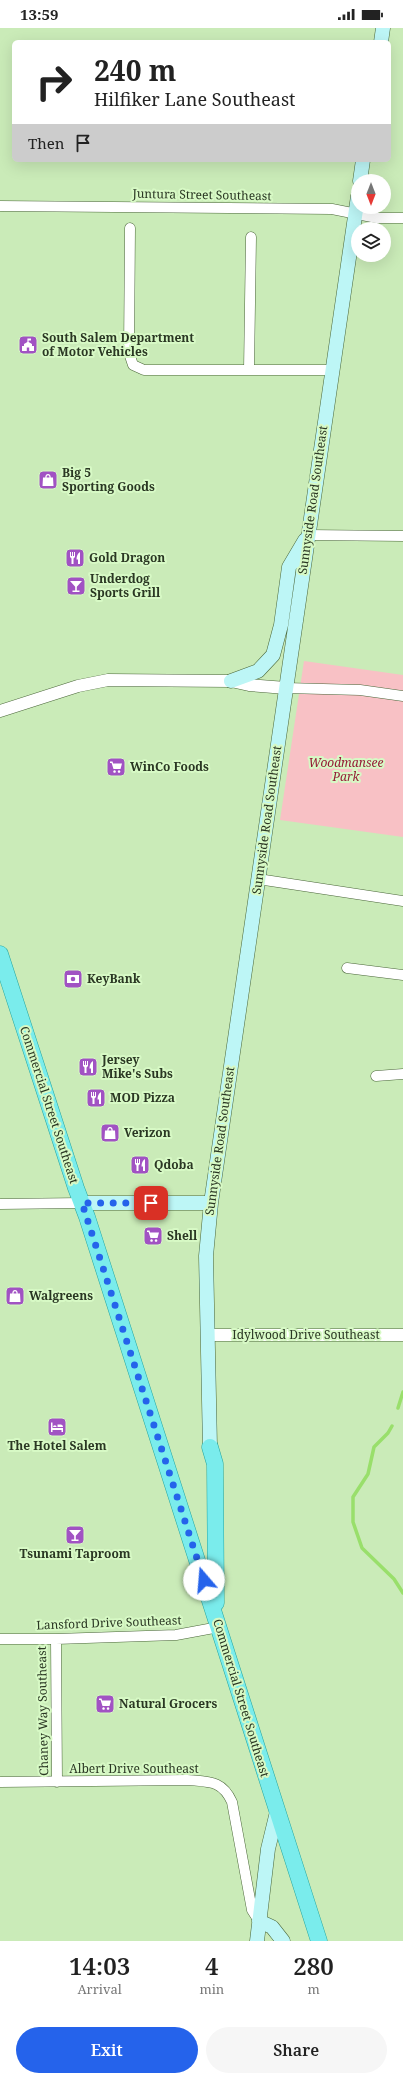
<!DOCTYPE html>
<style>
body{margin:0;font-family:"Noto Serif",serif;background:#f6f6f6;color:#222;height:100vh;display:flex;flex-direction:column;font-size:15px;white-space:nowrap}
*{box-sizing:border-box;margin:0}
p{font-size:13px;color:#767676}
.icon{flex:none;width:22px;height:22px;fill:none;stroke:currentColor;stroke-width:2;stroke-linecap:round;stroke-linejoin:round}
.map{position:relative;height:1913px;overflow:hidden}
.sheet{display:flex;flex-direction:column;background:#fff;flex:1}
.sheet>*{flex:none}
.top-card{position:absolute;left:12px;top:12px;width:379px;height:122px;border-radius:6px;box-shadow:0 4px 16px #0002;background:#fff;color:#222;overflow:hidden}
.needle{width:26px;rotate:180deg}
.buttons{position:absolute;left:351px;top:146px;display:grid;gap:8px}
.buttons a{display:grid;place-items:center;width:40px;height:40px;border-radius:50%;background:#fff;box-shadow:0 4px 16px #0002;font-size:20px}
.pin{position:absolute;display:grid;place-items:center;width:34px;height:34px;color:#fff;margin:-17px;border-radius:8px;box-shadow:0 2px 6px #0006}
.me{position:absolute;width:44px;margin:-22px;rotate:342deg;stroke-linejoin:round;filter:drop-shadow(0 0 3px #0008)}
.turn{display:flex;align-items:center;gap:14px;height:84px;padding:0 16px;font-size:18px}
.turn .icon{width:52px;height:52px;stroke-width:2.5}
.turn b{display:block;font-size:28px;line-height:34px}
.then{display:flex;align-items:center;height:38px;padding:0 16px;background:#0003;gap:8px;font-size:15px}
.eta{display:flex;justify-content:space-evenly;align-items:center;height:68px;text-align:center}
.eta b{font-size:24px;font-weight:600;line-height:28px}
.button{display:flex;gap:8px;margin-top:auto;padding:8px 16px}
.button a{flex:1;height:46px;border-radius:24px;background:#2563eb;color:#fff;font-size:16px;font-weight:600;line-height:46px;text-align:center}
.button a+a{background:#f6f6f6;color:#222}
.status{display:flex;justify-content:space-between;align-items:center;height:28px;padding:0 20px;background:#fff;direction:ltr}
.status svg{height:11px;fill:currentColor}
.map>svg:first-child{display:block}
.green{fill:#f8c1c5}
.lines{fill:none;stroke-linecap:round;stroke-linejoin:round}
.stream{stroke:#99df6b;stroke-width:3.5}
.minor-casing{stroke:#4a6639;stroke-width:11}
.tertiary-casing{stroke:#4a6639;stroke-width:13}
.secondary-casing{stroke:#4a6639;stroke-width:15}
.primary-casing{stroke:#25a59e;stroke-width:17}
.minor{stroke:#fff;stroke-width:10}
.tertiary{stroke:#fff;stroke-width:12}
.secondary{stroke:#bdf6f6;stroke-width:14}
.primary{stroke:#7aecec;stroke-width:16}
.route{stroke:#2563eb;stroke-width:7;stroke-dasharray:0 12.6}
.labels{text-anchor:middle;stroke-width:4;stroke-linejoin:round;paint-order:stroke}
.street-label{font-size:12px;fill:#2a3723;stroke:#d7f9c5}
.poi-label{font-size:12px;font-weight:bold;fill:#2a3723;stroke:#d7f9c5;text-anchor:start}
.park-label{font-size:12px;font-style:italic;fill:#951b36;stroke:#d7f9c5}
</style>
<div class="status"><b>13:59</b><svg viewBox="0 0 49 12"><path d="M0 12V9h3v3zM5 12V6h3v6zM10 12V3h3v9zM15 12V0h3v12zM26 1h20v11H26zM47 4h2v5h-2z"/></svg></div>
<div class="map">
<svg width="403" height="1913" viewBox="0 0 403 1913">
<rect width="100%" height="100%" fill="#caebb8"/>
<path class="green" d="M304 633 403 647V809L280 792Z"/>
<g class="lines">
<path class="stream" d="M398 1380 403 1364
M392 1398 388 1405 374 1419 368 1446 353 1469V1494L362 1520 394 1551 403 1565"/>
<defs>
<path id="minor" d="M0 178 332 181 377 190H403
M130 200 129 325 133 337 144 342H332
M249 342 251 209
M308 507 403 508
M286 660 360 662 403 668
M258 851 403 873
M347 940 403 947
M376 1048 403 1046
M0 1176 82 1175
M0 1611H56L176 1607 219 1599
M56 1611 57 1754
M0 1754 187 1752C209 1754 222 1752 232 1774L252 1882 259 1893"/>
<path id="tertiary" d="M0 683 78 658 108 652 231 653 249 657 286 660
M209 1307H403"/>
<path id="secondary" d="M381 14 383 0
M360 153 363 132
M231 653 258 643 273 627 281 597 289 539 305 512
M82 1175H211
M210 1419 206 1228 211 1175 358 168
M259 1893 272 1899 283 1913
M257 1913 268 1821 277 1784"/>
<path id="primary" d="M0 926 76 1160 87 1189 319 1913
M210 1419 215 1436 216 1575"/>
</defs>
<use href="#minor" class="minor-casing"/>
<use href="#tertiary" class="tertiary-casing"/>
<use href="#secondary" class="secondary-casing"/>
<use href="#primary" class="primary-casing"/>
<use href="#minor" class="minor"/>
<use href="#tertiary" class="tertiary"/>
<use href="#secondary" class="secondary"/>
<use href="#primary" class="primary"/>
</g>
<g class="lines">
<path class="route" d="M151 1175H82L204 1552"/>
</g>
<defs>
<symbol id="civic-square" viewBox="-11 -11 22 22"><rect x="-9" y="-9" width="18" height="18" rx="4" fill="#a152c3" stroke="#d7f9c5"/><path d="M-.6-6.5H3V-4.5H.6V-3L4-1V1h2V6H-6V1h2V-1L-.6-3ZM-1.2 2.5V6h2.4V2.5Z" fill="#fff"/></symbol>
<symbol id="shop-square" viewBox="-11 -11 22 22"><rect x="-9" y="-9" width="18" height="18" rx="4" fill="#a152c3" stroke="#d7f9c5"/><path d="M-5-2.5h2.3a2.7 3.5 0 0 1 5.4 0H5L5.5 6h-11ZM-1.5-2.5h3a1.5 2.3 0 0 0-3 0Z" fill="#fff"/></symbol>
<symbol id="restaurant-square" viewBox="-11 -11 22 22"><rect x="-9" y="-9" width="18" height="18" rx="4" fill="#a152c3" stroke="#d7f9c5"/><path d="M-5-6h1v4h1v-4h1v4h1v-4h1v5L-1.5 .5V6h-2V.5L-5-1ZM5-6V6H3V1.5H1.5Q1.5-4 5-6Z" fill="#fff"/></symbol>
<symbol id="bar-square" viewBox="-11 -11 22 22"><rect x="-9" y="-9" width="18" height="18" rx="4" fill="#a152c3" stroke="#d7f9c5"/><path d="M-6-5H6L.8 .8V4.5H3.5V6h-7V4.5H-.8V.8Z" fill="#fff"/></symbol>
<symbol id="supermarket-square" viewBox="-11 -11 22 22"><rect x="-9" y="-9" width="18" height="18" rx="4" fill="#a152c3" stroke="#d7f9c5"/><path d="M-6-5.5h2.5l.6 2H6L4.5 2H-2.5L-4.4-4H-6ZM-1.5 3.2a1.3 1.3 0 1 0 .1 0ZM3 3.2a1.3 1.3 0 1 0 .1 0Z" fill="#fff"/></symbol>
<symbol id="bank-square" viewBox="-11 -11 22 22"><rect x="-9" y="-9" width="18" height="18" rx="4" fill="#a152c3" stroke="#d7f9c5"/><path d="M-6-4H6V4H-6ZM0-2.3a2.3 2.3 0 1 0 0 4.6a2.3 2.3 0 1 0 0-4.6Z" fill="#fff"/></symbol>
<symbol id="hotel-square" viewBox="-11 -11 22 22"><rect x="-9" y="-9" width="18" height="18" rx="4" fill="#a152c3" stroke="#d7f9c5"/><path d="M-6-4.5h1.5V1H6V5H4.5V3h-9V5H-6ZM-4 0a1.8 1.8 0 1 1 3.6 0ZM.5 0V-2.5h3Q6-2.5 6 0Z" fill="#fff"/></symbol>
</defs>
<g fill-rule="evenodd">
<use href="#civic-square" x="17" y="306" width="22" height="22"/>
<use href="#shop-square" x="37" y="441" width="22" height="22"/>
<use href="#restaurant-square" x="64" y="519" width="22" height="22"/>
<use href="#bar-square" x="65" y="547" width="22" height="22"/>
<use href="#supermarket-square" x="105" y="728" width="22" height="22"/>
<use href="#bank-square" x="62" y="940" width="22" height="22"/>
<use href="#restaurant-square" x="77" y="1028" width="22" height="22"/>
<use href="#restaurant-square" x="85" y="1059" width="22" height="22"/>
<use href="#shop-square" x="99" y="1094" width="22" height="22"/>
<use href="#restaurant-square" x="129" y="1126" width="22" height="22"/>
<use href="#supermarket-square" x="142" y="1197" width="22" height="22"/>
<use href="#shop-square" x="4" y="1257" width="22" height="22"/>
<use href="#hotel-square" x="46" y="1388" width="22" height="22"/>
<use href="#bar-square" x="64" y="1496" width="22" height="22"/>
<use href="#supermarket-square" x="94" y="1665" width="22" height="22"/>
</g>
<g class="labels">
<g class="street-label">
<text transform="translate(202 167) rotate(1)" y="4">Juntura Street Southeast</text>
<text transform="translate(313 472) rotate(-82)" y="4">Sunnyside Road Southeast</text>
<text transform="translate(267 792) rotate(-82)" y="4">Sunnyside Road Southeast</text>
<text transform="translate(49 1077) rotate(72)" y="4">Commercial Street Southeast</text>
<text transform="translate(220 1113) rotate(-82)" y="4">Sunnyside Road Southeast</text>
<text x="306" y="1311">Idylwood Drive Southeast</text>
<text transform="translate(109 1595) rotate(-2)" y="4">Lansford Drive Southeast</text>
<text transform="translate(241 1670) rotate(73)" y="4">Commercial Street Southeast</text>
<text transform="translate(43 1683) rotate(-91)" y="4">Chaney Way Southeast</text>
<text x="134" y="1745">Albert Drive Southeast</text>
</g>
<g class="poi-label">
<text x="42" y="314">South Salem Department<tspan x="42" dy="14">of Motor Vehicles</tspan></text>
<text x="62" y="449">Big 5<tspan x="62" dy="14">Sporting Goods</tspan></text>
<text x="89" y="534">Gold Dragon</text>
<text x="90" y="555">Underdog<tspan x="90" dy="14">Sports Grill</tspan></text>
<text x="130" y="743">WinCo Foods</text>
<text x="87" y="955">KeyBank</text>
<text x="102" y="1036">Jersey<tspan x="102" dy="14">Mike's Subs</tspan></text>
<text x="110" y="1074">MOD Pizza</text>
<text x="124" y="1109">Verizon</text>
<text x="154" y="1141">Qdoba</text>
<text x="167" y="1212">Shell</text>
<text x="29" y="1272">Walgreens</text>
<text x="57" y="1422" text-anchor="middle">The Hotel Salem</text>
<text x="75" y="1530" text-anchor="middle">Tsunami Taproom</text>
<text x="119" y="1680">Natural Grocers</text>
</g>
<g class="park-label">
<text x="346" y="739">Woodmansee<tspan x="346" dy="14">Park</tspan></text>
</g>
</g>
</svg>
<div class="buttons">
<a><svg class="needle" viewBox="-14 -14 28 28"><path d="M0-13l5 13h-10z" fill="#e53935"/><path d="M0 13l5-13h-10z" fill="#767676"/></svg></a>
<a><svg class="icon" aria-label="layers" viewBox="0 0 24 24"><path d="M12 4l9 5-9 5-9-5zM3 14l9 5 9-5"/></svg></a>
</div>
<div class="pin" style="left:151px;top:1175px;background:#d93025"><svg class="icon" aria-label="arrive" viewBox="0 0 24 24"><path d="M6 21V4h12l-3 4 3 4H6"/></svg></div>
<svg class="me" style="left:204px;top:1552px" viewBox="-20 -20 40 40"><circle r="19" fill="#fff"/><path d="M0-13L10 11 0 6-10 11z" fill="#2563eb"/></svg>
<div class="top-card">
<div class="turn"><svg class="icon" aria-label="right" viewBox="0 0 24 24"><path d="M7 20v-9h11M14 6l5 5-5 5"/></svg><div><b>240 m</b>Hilfiker Lane Southeast</div></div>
<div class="then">Then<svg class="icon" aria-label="arrive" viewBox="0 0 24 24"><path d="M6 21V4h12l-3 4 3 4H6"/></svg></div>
</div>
</div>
<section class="sheet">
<div class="eta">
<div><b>14:03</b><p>Arrival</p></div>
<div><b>4</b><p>min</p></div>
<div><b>280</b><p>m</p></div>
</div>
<div class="button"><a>Exit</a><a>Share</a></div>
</section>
